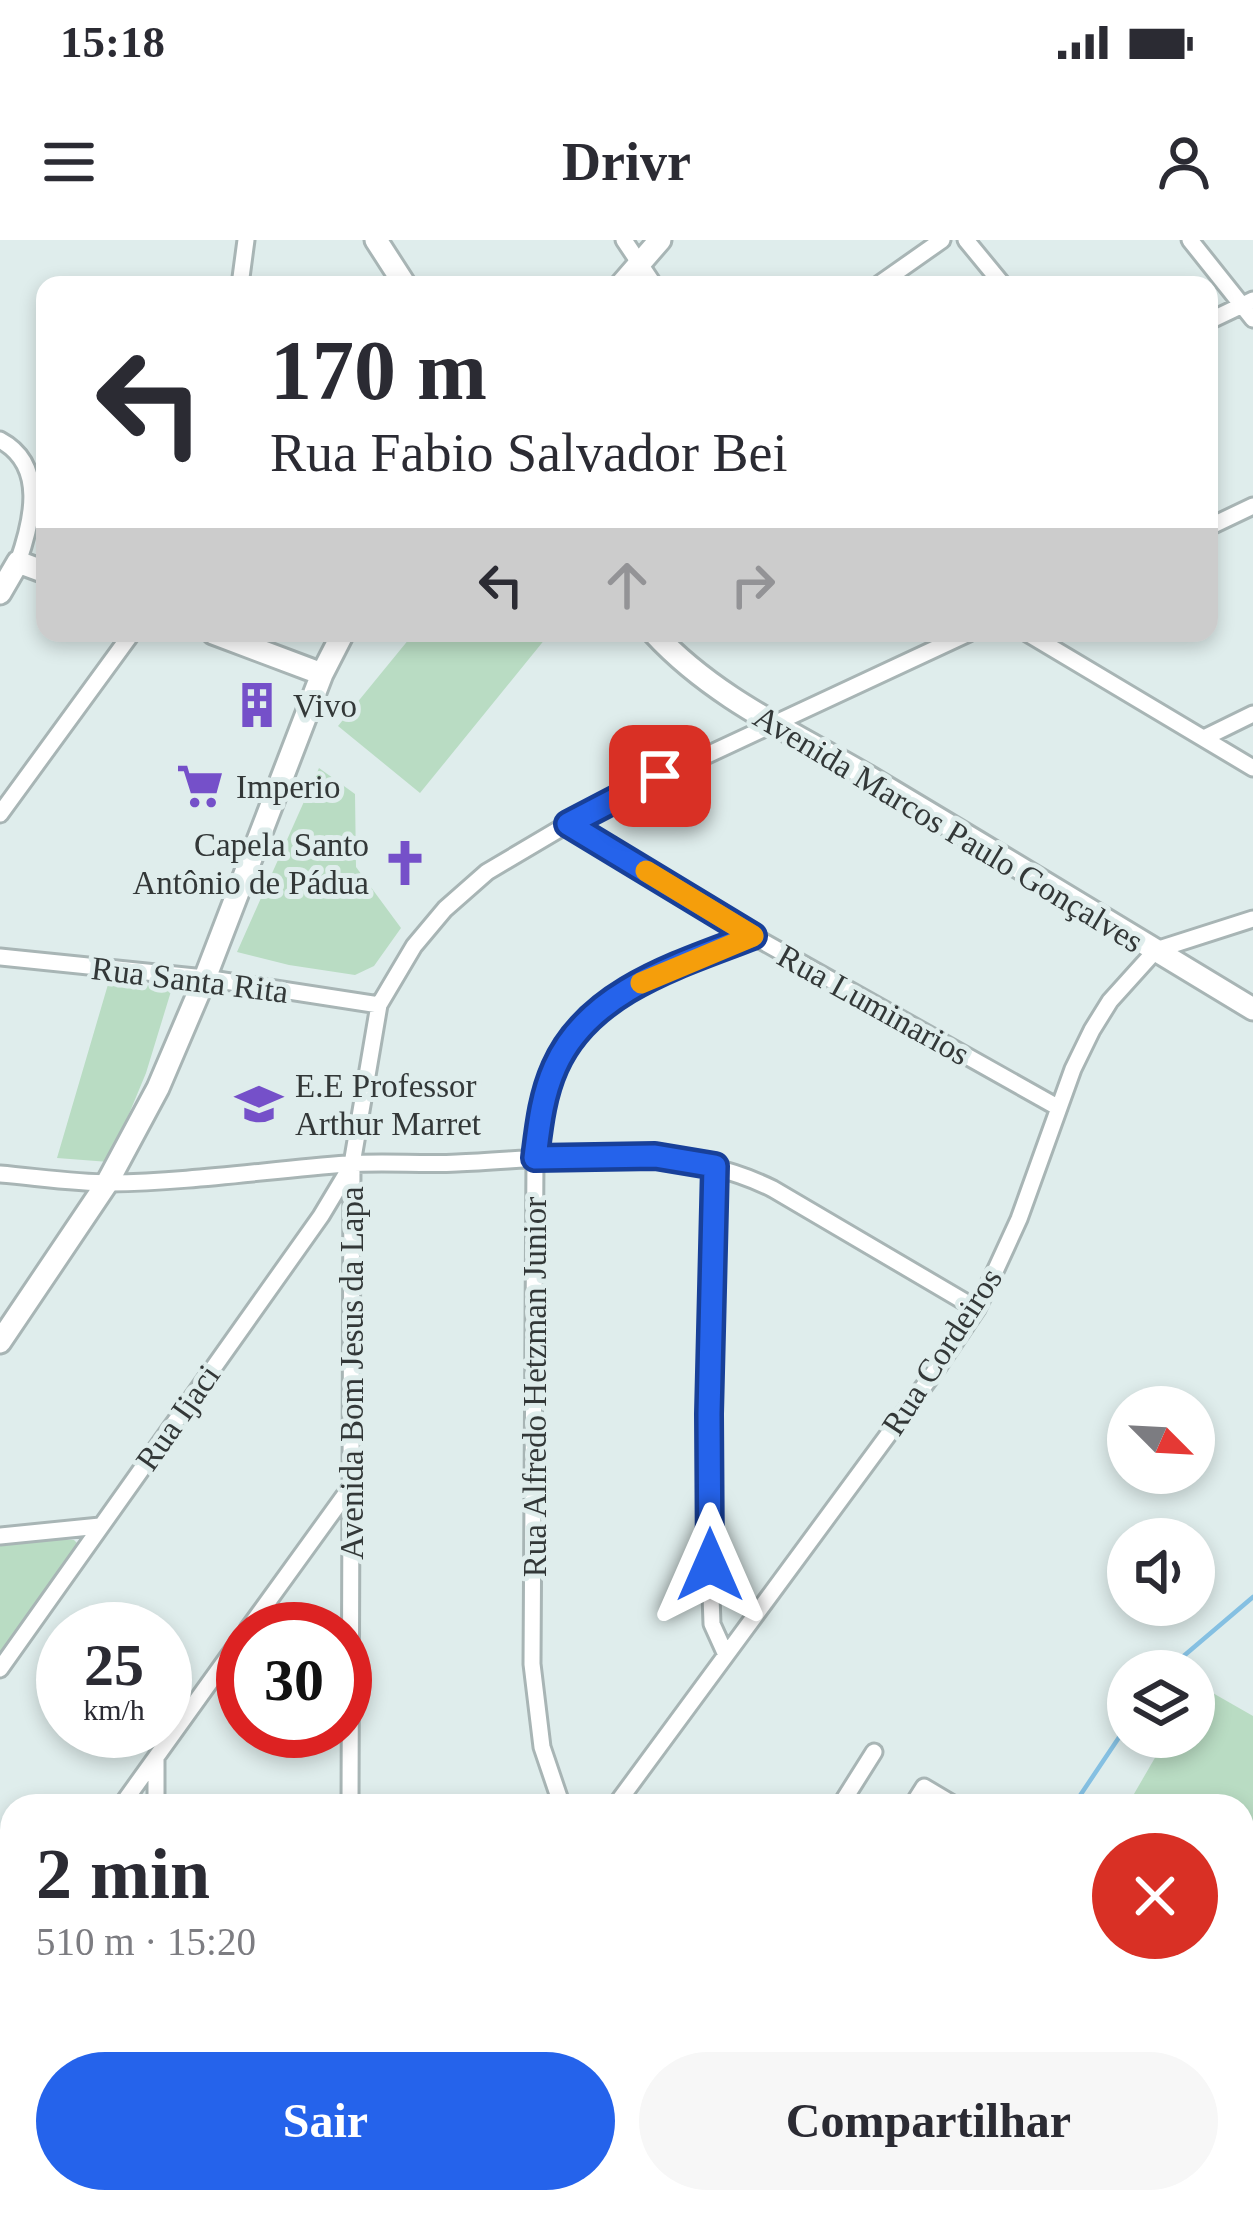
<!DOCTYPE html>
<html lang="pt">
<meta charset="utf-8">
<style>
body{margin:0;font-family:"Times New Roman",serif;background:#f7f7f7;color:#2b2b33;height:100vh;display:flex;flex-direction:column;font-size:45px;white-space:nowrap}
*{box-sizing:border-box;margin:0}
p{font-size:39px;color:#7c7c81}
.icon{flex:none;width:66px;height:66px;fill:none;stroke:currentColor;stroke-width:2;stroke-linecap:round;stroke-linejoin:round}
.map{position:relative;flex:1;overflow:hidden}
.side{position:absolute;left:0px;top:1554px;width:1254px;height:420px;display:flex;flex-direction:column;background:#fff;border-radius:36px 36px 0 0;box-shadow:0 6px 18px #0003}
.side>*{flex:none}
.guide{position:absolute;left:36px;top:36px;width:1182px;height:366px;border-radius:24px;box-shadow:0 6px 18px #0003;background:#fff;color:#2b2b33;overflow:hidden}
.needle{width:78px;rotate:114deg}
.controls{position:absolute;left:1107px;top:1146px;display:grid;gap:24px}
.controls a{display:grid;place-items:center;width:108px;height:108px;border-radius:50%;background:#fff;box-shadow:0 6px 18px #0003;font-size:60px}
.speed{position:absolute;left:36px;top:1362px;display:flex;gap:24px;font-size:60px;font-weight:700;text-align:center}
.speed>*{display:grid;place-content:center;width:156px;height:156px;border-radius:50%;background:#fff;box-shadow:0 6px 18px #0003;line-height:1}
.speed small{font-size:30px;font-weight:400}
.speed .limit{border:18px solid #d22;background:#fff;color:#111}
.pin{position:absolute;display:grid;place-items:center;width:102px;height:102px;color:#fff;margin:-51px;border-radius:24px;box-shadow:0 6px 18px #0006}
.me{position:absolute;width:132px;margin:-66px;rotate:0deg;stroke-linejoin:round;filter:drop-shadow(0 0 9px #0008)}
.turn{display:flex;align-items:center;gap:42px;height:252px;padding:0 36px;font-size:54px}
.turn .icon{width:156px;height:156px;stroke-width:2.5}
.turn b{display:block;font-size:84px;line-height:102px}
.lanes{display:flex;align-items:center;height:114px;padding:0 36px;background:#0003;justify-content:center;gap:60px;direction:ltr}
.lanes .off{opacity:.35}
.round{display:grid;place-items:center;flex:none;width:126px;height:126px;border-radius:63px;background:#f7f7f7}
.head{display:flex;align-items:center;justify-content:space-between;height:204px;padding:0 36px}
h1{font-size:72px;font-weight:600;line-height:90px}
.primary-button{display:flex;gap:24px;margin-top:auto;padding:24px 36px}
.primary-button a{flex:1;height:138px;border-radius:72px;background:#2563eb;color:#fff;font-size:48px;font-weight:600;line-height:138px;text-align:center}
.primary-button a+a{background:#f7f7f7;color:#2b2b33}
.status{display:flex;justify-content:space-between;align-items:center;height:84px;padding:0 60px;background:#fff;direction:ltr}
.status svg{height:33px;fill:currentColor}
header{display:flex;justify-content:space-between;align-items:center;height:156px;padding:0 36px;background:#fff;font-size:54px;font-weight:600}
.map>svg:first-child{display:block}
.green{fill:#b9dcc3}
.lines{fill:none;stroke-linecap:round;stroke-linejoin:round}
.stream{stroke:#85c0e2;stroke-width:4.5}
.minor-casing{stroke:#a8b5b5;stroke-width:21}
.tertiary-casing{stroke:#a8b5b5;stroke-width:27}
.minor{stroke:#fff;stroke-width:15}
.tertiary{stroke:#fff;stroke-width:21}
.route-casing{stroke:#184099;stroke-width:30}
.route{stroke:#2563eb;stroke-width:21}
.slow{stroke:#f59e0b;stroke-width:21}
.labels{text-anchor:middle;stroke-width:10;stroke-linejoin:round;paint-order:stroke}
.poi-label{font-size:33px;fill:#333838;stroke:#dfedec;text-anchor:start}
.street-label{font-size:33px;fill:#333838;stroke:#dfedec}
</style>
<div class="status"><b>15:18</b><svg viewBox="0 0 49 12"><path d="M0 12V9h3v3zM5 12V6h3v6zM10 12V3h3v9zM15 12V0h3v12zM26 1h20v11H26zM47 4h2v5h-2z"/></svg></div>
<header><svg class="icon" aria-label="menu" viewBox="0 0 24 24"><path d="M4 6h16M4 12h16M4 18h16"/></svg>Drivr<svg class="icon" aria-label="person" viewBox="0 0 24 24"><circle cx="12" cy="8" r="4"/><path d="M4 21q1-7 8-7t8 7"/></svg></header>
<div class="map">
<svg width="1253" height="1974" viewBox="0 0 1253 1974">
<rect width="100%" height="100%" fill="#dfedec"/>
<path class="green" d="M414 393H550L420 553 338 486Z
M319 528 355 554 356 627 401 688 374 726 355 735 289 725 237 712Z
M109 741 172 748 146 833 109 922 57 918Z
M57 1299 74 1300 78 1304 79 1311 0 1417V1305Z
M1197 1444 1253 1476V1580L1242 1599V1566H1127L1167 1497H1194V1450Z"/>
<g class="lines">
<path class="stream" d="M1166 1431 1253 1357
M1073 1566 1128 1484
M910 1974 919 1962"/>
<defs>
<path id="minor" d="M624 0 654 45
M966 0 1003 45
M1190 0 1253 79
M240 45 246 0
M878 45 942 0
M1209 81 1253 60
M0 200C47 225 32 282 18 322
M1209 287 1253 266
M1027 393 1253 528
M1204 498 1253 474
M0 574 132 393
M568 584 753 696 1059 868
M0 717 205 738 379 765
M715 926 709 1174 710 1326 712 1384 726 1415
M0 934C36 937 74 943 110 943 189 942 268 930 347 924 384 921 421 925 457 923 563 918 675 900 773 949L977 1069
M0 1296 100 1286
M248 1389 350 1248
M0 1429 321 976 351 926
M156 1517V1566
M121 1566 243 1396
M350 1566 352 924 379 765 414 706 445 669 487 632 568 584 660 537 969 393
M562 1566 542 1507 532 1424 535 918C539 886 542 856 555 827 589 750 681 724 753 696
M615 1566 938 1127 977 1069 997 1027 1019 979 1073 829 1092 790 1110 761 1156 710 1253 679
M840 1566 874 1512
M912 1566 924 1547 956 1566
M1242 1642 1253 1623
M0 1734 12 1717
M1242 1771 1253 1775
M1242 1936 1253 1940
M415 1962 417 1974
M607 1962V1974
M156 1974V1962
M204 1974 211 1962
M842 1974 853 1962
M1049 1974 1056 1962"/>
<path id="tertiary" d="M376 0 405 45
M621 45 660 0
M0 353 18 322 45 332
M213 393 322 434
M654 393C714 458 792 492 867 536 996 613 1124 691 1253 769
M0 1102 107 943 158 848 205 738 322 434 343 393"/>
</defs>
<use href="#minor" class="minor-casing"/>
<use href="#tertiary" class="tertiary-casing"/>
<use href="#minor" class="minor"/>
<use href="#tertiary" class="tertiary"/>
</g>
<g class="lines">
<defs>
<path id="route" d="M660 536 568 584 753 696C681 724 589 750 555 827 542 856 539 886 535 918L655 916 715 926 709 1174 710 1325"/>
</defs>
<use href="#route" class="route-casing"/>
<use href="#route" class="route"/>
<path class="slow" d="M641 743 753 696 646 631"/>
</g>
<defs>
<symbol id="building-bare" viewBox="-9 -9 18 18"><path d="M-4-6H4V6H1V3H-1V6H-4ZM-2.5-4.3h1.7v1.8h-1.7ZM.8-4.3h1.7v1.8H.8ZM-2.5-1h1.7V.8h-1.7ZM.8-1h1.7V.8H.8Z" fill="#7550c9" stroke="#dfedec" stroke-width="2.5" paint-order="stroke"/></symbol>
<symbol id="supermarket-bare" viewBox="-9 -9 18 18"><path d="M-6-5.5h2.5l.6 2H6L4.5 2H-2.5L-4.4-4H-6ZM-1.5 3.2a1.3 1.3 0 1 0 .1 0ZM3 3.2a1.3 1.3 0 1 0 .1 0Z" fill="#7550c9" stroke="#dfedec" stroke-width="2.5" paint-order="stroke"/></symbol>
<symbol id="church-bare" viewBox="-9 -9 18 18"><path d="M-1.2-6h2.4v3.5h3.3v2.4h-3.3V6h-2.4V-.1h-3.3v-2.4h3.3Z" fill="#7550c9" stroke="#dfedec" stroke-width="2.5" paint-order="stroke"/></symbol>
<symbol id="school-bare" viewBox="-9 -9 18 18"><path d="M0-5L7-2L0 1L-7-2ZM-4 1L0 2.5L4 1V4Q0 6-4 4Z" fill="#7550c9" stroke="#dfedec" stroke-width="2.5" paint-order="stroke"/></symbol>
</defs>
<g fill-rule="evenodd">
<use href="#building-bare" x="224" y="432" width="66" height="66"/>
<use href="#supermarket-bare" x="167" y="513" width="66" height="66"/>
<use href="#church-bare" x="372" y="590" width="66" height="66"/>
<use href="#school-bare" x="226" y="831" width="66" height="66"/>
</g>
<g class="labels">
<g class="poi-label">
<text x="293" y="477">Vivo</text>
<text x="236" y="558">Imperio</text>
<text x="369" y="616" text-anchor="end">Capela Santo<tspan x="369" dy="38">Antônio de Pádua</tspan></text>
<text x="295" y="857">E.E Professor<tspan x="295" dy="38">Arthur Marret</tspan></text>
</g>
<g class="street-label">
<text transform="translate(949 588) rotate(31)" y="12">Avenida Marcos Paulo Gonçalves</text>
<text transform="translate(190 739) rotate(7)" y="12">Rua Santa Rita</text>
<text transform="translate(874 764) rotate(29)" y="12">Rua Luminarios</text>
<text transform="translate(941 1111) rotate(-57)" y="12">Rua Cordeiros</text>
<text transform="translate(351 1133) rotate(-90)" y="12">Avenida Bom Jesus da Lapa</text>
<text transform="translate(534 1147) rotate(-90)" y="12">Rua Alfredo Hetzman Junior</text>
<text transform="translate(177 1177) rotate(-55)" y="12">Rua Ijaci</text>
</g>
</g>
</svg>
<div class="controls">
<a><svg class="needle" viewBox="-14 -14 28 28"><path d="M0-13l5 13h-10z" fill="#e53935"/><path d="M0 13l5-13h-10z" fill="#7c7c81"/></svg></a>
<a><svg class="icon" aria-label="sound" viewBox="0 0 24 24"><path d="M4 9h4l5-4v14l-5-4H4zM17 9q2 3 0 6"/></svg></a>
<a><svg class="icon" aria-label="layers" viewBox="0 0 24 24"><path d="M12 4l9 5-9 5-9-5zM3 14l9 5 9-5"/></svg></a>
</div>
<div class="speed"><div>25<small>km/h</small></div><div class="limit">30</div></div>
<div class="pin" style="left:660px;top:536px;background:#d93025"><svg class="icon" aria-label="arrive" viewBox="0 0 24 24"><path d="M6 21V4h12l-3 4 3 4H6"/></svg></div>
<svg class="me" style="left:710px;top:1325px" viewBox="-20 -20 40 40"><path d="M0-17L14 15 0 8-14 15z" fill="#2563eb" stroke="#fff" stroke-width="4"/></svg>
<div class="guide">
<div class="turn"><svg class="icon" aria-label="left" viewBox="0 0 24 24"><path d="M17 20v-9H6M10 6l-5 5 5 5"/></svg><div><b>170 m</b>Rua Fabio Salvador Bei</div></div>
<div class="lanes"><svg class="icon" aria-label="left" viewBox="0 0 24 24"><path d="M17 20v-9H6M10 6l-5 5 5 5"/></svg><svg class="icon off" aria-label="ahead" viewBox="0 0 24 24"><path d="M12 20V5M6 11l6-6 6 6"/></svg><svg class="icon off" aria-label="right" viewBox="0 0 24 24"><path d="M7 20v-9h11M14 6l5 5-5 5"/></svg></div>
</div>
<section class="side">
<div class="head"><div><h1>2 min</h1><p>510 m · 15:20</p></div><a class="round" style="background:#d93025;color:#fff"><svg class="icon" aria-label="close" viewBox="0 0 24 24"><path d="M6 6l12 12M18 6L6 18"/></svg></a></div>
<div class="primary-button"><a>Sair</a><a>Compartilhar</a></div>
</section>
</div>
